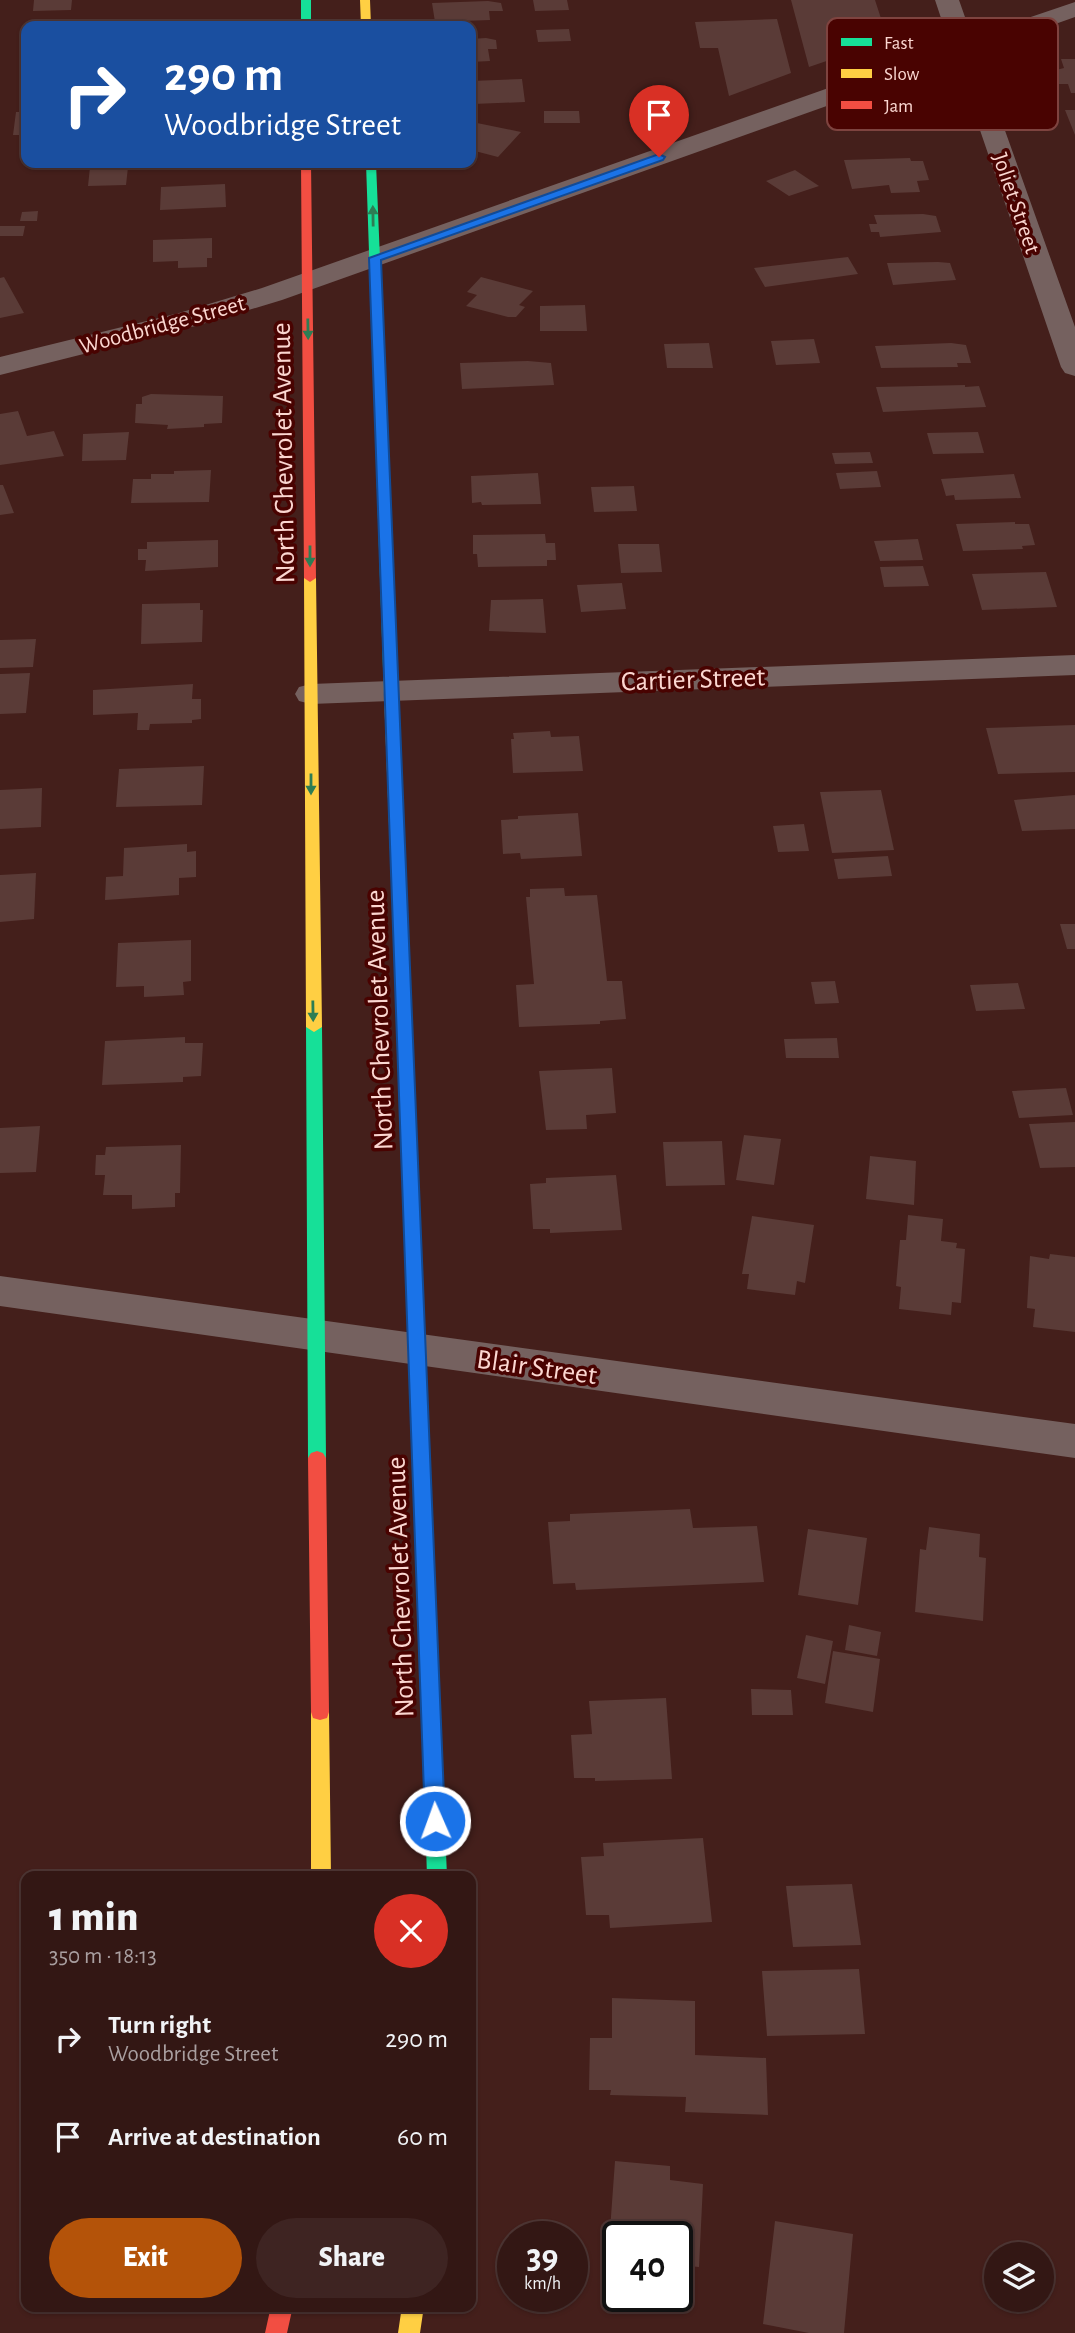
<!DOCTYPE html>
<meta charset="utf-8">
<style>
body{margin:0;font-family:"Alegreya Sans",sans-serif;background:#3e2422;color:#f1f3f6;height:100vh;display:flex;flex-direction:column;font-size:26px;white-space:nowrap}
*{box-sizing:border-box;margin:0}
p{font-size:23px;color:#a99fa0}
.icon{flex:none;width:38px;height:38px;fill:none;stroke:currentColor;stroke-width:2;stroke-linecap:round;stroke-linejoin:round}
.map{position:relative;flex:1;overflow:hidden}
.side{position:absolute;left:21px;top:1871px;width:455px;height:441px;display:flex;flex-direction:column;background:#331714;border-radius:14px;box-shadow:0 2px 5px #0004,0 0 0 2px #4e3634}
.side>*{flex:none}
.banner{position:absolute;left:21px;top:21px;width:455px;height:147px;border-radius:14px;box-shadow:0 2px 5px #0004,0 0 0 2px #4e3634;background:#1a4fa0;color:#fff;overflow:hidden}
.buttons{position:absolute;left:984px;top:2242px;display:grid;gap:14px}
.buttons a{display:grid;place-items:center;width:70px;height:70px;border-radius:50%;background:#331714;box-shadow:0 2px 5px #0004,0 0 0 2px #4e3634;font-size:35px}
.speed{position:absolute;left:497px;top:2221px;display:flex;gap:14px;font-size:35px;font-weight:700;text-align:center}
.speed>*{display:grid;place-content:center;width:91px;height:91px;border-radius:50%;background:#331714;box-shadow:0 2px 5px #0004,0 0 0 2px #4e3634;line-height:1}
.speed small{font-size:18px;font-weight:400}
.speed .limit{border:4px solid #111;border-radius:10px;background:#fff;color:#111}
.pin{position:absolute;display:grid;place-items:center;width:60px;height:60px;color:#fff;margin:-72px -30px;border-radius:50% 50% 50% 0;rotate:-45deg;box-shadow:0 0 7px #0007}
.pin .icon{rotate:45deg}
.me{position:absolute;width:77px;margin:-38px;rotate:358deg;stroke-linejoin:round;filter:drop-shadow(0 0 5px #0008)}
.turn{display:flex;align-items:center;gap:24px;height:147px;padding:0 28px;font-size:32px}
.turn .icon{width:91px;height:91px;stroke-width:2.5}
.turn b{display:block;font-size:49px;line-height:60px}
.round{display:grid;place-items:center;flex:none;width:74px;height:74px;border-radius:37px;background:#3e2422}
.headline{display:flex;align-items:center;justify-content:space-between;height:119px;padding:0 28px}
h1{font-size:42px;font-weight:800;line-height:52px}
.action{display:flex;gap:14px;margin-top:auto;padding:14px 28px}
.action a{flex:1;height:80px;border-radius:42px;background:#b45309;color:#fff;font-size:28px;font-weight:800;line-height:80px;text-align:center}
.action a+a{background:#3e2422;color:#f1f3f6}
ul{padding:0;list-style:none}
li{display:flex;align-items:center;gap:21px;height:98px;padding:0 28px}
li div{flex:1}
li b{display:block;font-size:26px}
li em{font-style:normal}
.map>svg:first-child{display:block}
.building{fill:#5a3b37}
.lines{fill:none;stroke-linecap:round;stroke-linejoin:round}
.street{fill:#75615f;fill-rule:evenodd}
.fast{fill:#16e098;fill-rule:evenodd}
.slow{fill:#ffcf43;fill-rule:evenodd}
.jam{fill:#f24e42;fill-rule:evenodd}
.oneway{fill:#2d7d54}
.route{fill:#1a73e8;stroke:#114b97;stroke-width:2}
.labels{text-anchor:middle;stroke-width:7;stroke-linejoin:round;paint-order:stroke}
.far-street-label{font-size:23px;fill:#fbd7d1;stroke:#490301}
.street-label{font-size:28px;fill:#fbd7d1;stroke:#490301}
.key{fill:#490301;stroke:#7e433f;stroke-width:2}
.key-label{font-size:19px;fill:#fbd7d1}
</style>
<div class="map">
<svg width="1075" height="2333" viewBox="0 0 1075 2333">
<rect width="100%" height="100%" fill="#441f1b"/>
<path class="building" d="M34 0H72L71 10 33 11Z
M533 0H567L569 10 535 11Z
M791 0H875L888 40 809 67Z
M488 1 501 3 503 11H489L490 20 435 22 432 3Z
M777 19 791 73 729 96 718 48H700L695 22Z
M569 29 571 41 538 42 536 30Z
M486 38 496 40 497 49H488L490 61 471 62V39Z
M1061 59H1075V93H1071L1068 84H1056L1052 71 1064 68Z
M522 79 525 102 473 104 471 101V81Z
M1065 110H1075V135Z
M544 111H579L580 123H544Z
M16 112H26V135H13Z
M477 123 521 132 498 157 471 150V129Z
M910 158 911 161H923L929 180 917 181 920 192 891 193 889 185 852 189 844 160Z
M90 167H128L126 185 88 186Z
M795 170 819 186 789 196 766 181Z
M225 184 226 207 160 210 161 187Z
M38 211 37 221H20L22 212Z
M923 214 936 216 941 232 880 237 879 232H871L869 224H877L874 215Z
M0 226H25L23 236H0Z
M212 238V258H207V267L178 268V261L153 262V240Z
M848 257 858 274 765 287 754 268Z
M938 262 950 263 956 280 893 285 887 263Z
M4 277 24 313 0 318V278Z
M481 277 533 291 519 305 525 307 516 317H508L466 306 477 295 467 292Z
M585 305 587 331H540V306Z
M814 339 820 363 776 365 771 341Z
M709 343 713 368H667L664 344Z
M951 343 966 345 971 363H957L958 367 881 368 875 346Z
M528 361 551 363 554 385 462 389 460 363Z
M965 385V387L979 386 986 407 883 412 876 387Z
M151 394 223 396 222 423 204 424V427L167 429 168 425 135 423 136 404H142V397Z
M18 411 27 436 54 431 64 456 0 465V414Z
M129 432 126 460 82 461 83 434Z
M978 432 984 453 933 454 927 433Z
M870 452 873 463 835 464 832 453Z
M211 470 209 502 131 503 133 479H151V474H174V471Z
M877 471 881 487 840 489 836 473Z
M538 473 541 504 482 505 481 502 472 503 471 476Z
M1014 474 1021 498 955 500 954 495 946 496 941 479Z
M0 485H3L14 513 0 515Z
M634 486 637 511 594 512 591 487Z
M1015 522V524H1029L1035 545 1022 546 1023 549 963 551 956 524Z
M545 534 546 543H555L556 560H547V566L478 567 477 554H473V535Z
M918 539 923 560 880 561 874 541Z
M218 540V567L145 571 146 560H138V549H147V542Z
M618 544H659L662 572 621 573Z
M923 566 929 586 884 587 880 567Z
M1046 572 1057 607 982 610 972 574Z
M622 583 626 609 581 612 577 585Z
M543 599 546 633 489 631 491 600Z
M200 603V610H203L202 642 141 644 142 604Z
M36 639 33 667 0 668V640Z
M30 673 26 713 0 714V674Z
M193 684 192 699H201V719L192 720V723L150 724 149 730H137L138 713 93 715V690Z
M1075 725V772L998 774 986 728Z
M550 731 551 737 579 736 583 771 513 773 511 739H514L513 733Z
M204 766 202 805 116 807 119 769Z
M42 788 41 827 0 829V790Z
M881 790 894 850 832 853 820 792Z
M1075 795V829L1022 831 1014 800Z
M578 813 582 856 521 859 520 853 503 854 501 820 518 819V816Z
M804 824 809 851 778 852 773 826Z
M187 844V852L196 851V877L179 878V895L105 900 106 877 123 876 124 848Z
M888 856 892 876 838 879 834 859Z
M36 873 34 919 0 922V875Z
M564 888 565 896 597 895 607 981H622L626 1019 600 1021V1024L519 1027 516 985 534 984 526 897H530V889Z
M1060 924H1075V949H1067Z
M191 940V981L183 982 184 995 144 997V986L116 987 118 943Z
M835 981 839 1003 815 1004 811 982Z
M1018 983 1025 1009 976 1011 970 985Z
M185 1037V1043H203L201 1076 183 1077V1082L102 1085 105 1041Z
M837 1038 839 1058H786L784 1039Z
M612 1068 616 1113 586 1115 587 1129 546 1130 539 1071Z
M1066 1088 1073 1115 1019 1118 1012 1091Z
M1075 1122V1167L1040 1168 1029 1124Z
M40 1126 36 1172 0 1173V1128Z
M744 1135 781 1139 774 1185 736 1180Z
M722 1141 725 1185 666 1186 663 1142Z
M181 1145 180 1193H175V1207L132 1209V1195H103L105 1175H95L96 1155H105L106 1147Z
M870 1156 916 1161 914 1205 866 1199Z
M616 1175 622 1230 550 1233V1229H533L530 1184 546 1183V1178Z
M908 1215 943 1219 941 1241 957 1243 956 1248 965 1249 961 1303 952 1302 951 1315 899 1309 901 1287 896 1286 900 1240H906Z
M752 1216 814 1225 805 1283 797 1281 795 1295 747 1289 749 1274H742Z
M1050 1254 1075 1257V1332L1033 1327 1035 1309 1027 1308 1030 1256 1049 1259Z
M690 1509 693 1528 757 1526 764 1582 576 1590 575 1583 553 1584 548 1522 570 1521V1514Z
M929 1527 980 1534 979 1557 986 1558 983 1621 915 1612 920 1549 926 1550Z
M808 1529 867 1538 858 1605 798 1595Z
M849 1625 881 1632 877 1656 845 1650Z
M806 1635 833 1641 825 1684 797 1678Z
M833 1651 880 1659 873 1712 825 1703Z
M751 1689 791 1690 793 1715H752Z
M666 1698 672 1779 595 1781V1778H574L571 1735 592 1734 589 1701Z
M703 1838 712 1922 610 1928 609 1915H586L581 1857 604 1856 603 1843Z
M852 1884 861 1945 793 1947 786 1886Z
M859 1969 865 2034 767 2036 762 1971Z
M612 1998 695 2001V2055L766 2058 768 2115 685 2112 686 2097 610 2095 611 2090H589L590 2038H612Z
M615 2161 670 2166V2180L703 2184 699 2267 677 2265V2236H618V2259L608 2258Z
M775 2221 853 2234 844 2333H809L763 2324Z"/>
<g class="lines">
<path class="street" d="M935 0H959L972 37 1075 2V17L977 52 1075 327V376L1065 373 1061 367 956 60 282 300 199 325 0 375V357L179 313 262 288 950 45Z
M1075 655V675L311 704 299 701 295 694 299 687 311 684Z
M0 1276 1075 1424V1458L0 1306Z"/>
<path class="fast" d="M301 0H311V26H301Z
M366 163H376L397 668 390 672 383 668Z
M314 1022 322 1027 326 1458 323 1463 317 1465 311 1463 308 1458 306 1027Z
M427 1604 433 1607 436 1612 447 1876H427L418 1612 421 1607Z"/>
<path class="slow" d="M360 0H370L371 26H361Z
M310 574 316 578 322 1027 314 1032 306 1027 304 578Z
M390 664 397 668 420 1218 418 1222H406L404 1218 383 668Z
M320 1704 327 1706 329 1712 331 1876H311V1712L313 1706Z
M402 2306H424L420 2333H398Z"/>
<path class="jam" d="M301 163H311L316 578 310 582 304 578Z
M412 1212 418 1214 420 1218 436 1612 433 1617 427 1620 421 1617 418 1612 404 1218 406 1214Z
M317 1451 323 1453 326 1458 329 1712 327 1718 320 1720 313 1718 311 1712 308 1458 311 1453Z
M271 2306H293L287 2333H265Z"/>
</g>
<defs><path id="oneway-solid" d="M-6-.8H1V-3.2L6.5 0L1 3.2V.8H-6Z" transform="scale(1.75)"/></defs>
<g class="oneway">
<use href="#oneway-solid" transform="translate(373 216) rotate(-91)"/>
<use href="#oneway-solid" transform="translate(308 329) rotate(89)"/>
<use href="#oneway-solid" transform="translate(310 556) rotate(90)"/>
<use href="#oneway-solid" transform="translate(311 784) rotate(90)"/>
<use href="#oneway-solid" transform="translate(313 1011) rotate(89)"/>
</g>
<path class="route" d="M659 154 665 157 663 160 381 260 445 1821 442 1828 435 1830 428 1828 425 1821 369 258Z"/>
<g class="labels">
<g class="far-street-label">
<text transform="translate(1017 203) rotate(71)" y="8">Joliet Street</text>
<text transform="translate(162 324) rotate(-15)" y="8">Woodbridge Street</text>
</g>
<g class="street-label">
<text transform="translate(282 453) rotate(-91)" y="10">North Chevrolet Avenue</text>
<text transform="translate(693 678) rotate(-2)" y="10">Cartier Street</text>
<text transform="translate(378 1020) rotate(-92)" y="10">North Chevrolet Avenue</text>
<text transform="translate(537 1366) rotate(8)" y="10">Blair Street</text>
<text transform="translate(399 1587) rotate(-92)" y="10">North Chevrolet Avenue</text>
</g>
</g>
<rect x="827" y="18" width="231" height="112" rx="10" class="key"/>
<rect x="841" y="38" width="31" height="8" fill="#16e098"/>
<rect x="841" y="69" width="31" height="9" fill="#ffcf43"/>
<rect x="841" y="101" width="31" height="8" fill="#f24e42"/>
<g class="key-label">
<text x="884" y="49">Fast</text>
<text x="884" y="80">Slow</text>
<text x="884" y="112">Jam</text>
</g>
</svg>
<div class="buttons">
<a><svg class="icon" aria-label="layers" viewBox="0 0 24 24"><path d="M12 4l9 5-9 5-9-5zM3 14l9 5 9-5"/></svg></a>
</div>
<div class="speed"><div>39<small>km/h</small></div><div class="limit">40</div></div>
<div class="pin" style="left:659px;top:157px;background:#d93025"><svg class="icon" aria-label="arrive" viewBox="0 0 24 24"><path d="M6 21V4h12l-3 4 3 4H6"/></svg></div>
<svg class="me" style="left:435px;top:1821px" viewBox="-20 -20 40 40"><circle r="17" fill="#1a73e8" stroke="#fff" stroke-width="3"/><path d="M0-11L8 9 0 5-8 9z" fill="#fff"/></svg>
<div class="banner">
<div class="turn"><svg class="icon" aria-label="right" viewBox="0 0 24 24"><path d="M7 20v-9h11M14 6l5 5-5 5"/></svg><div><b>290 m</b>Woodbridge Street</div></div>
</div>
<section class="side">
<div class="headline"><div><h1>1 min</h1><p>350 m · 18:13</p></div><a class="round" style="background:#d93025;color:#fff"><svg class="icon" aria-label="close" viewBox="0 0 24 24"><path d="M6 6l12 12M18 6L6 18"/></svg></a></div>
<ul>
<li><svg class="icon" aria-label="right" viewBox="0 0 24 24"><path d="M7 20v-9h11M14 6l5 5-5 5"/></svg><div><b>Turn right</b><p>Woodbridge Street</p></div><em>290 m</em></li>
<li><svg class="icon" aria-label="arrive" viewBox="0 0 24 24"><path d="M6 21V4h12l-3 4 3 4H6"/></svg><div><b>Arrive at destination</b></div><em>60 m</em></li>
</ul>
<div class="action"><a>Exit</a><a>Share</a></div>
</section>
</div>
